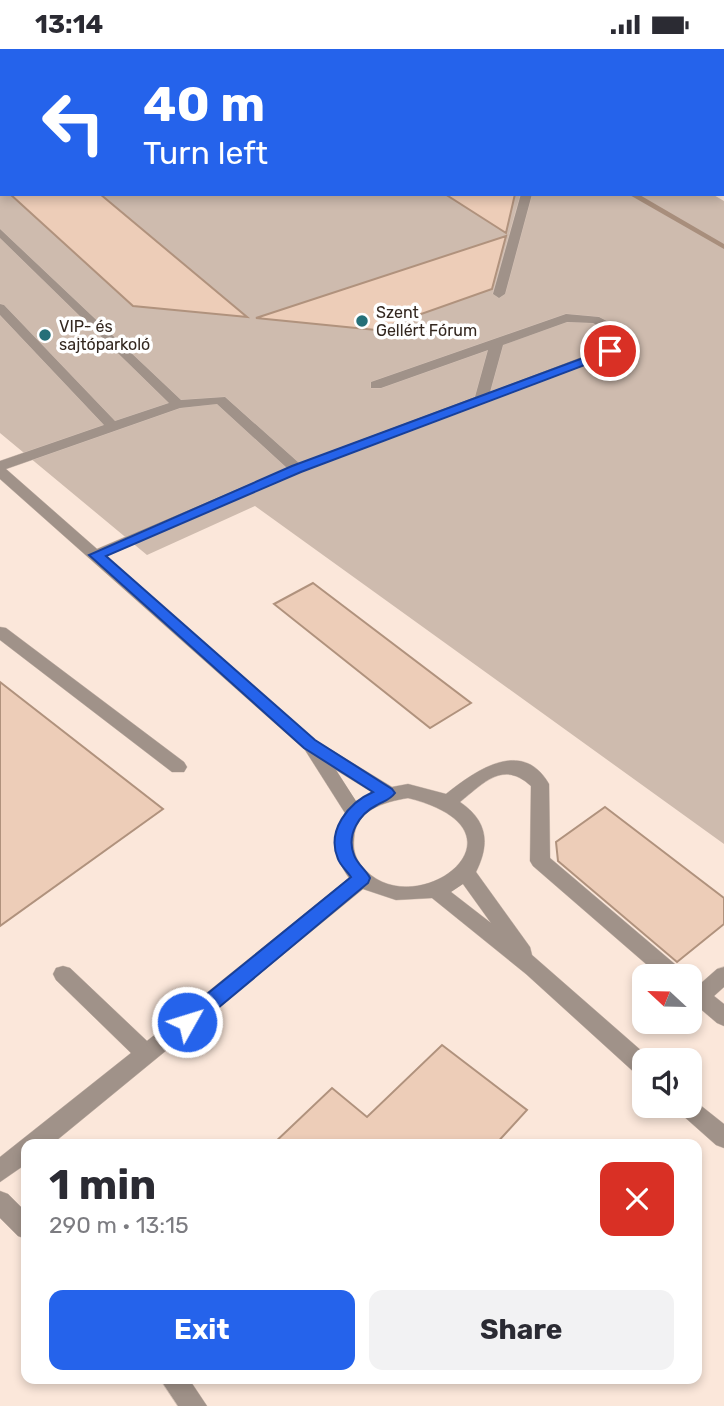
<!DOCTYPE html>
<meta charset="utf-8">
<style>
body{margin:0;font-family:Rubik,sans-serif;background:#f2f2f3;color:#2b2b33;height:100vh;display:flex;flex-direction:column;font-size:26px;white-space:nowrap}
*{box-sizing:border-box;margin:0}
p{font-size:23px;color:#7c7c81}
.icon{flex:none;width:38px;height:38px;fill:none;stroke:currentColor;stroke-width:2;stroke-linecap:round;stroke-linejoin:round}
.map{position:relative;flex:1;overflow:hidden}
.details{position:absolute;left:21px;top:1090px;width:681px;height:245px;display:flex;flex-direction:column;background:#fff;border-radius:14px;box-shadow:0 4px 10px #0003}
.details>*{flex:none}
.guide{position:absolute;left:0px;top:0px;width:724px;height:147px;box-shadow:0 4px 10px #0003;background:#2563eb;color:#fff;overflow:hidden}
.needle{width:46px;rotate:292deg}
.fabs{position:absolute;left:632px;top:915px;display:grid;gap:14px}
.fabs a{display:grid;place-items:center;width:70px;height:70px;border-radius:14px;background:#fff;box-shadow:0 4px 10px #0003;font-size:35px}
.pin{position:absolute;display:grid;place-items:center;width:60px;height:60px;color:#fff;margin:-30px;border:4px solid #fff;border-radius:50%;box-shadow:0 2px 7px #0007}
.me{position:absolute;width:77px;margin:-38px;rotate:51deg;stroke-linejoin:round;filter:drop-shadow(0 0 5px #0008)}
.turn{display:flex;align-items:center;gap:24px;height:147px;padding:0 28px;font-size:32px}
.turn .icon{width:91px;height:91px;stroke-width:2.5}
.turn b{display:block;font-size:49px;line-height:60px}
.round{display:grid;place-items:center;flex:none;width:74px;height:74px;border-radius:14px;background:#f2f2f3}
.overview{display:flex;align-items:center;justify-content:space-between;height:119px;padding:0 28px}
h1{font-size:42px;font-weight:700;line-height:52px}
.primary-button{display:flex;gap:14px;margin-top:auto;padding:14px 28px}
.primary-button a{flex:1;height:80px;border-radius:14px;background:#2563eb;color:#fff;font-size:28px;font-weight:700;line-height:80px;text-align:center}
.primary-button a+a{background:#f2f2f3;color:#2b2b33}
.status{display:flex;justify-content:space-between;align-items:center;height:49px;padding:0 35px;background:#fff;direction:ltr}
.status svg{height:19px;fill:currentColor}
.map>svg:first-child{display:block}
.green{fill:#cebbae}
.lines{fill:none;stroke-linecap:round;stroke-linejoin:round}
.stream{fill:#a88e7c;fill-rule:evenodd}
.building{fill:#edcdb8;stroke:#b0927d;stroke-width:2}
.minor-casing{stroke:#d7c4b8;stroke-width:1}
.minor{fill:#a09289;fill-rule:evenodd}
.rail-casing{stroke:#76675d;stroke-width:5}
.rail{stroke:#fff;stroke-width:3.5;stroke-dasharray:10;stroke-linecap:butt}
.route{fill:#2563eb;stroke:#184099;stroke-width:2}
.poi-dot{fill:#256f78;stroke:#fff;stroke-width:2.5}
.labels{text-anchor:middle;stroke-width:7;stroke-linejoin:round;paint-order:stroke}
.far-poi-label{font-size:16px;fill:#33271f;stroke:#fff;text-anchor:start}
</style>
<div class="status"><b>13:14</b><svg viewBox="0 0 49 12"><path d="M0 12V9h3v3zM5 12V6h3v6zM10 12V3h3v9zM15 12V0h3v12zM26 1h20v11H26zM47 4h2v5h-2z"/></svg></div>
<div class="map">
<svg width="724" height="1357" viewBox="0 0 724 1357">
<rect width="100%" height="100%" fill="#fbe7da"/>
<path class="green" d="M0 0 450 2H2V145H712L724 152V795L255 457 147 506 0 384Z"/>
<g class="lines">
<path class="stream" d="M375 0H382L384 2H376Z
M628 145H638L724 195V200Z"/>
</g>
<path class="building" d="M10 145H100L247 268 133 257Z
M445 145H515L506 184Z
M506 187 492 240 376 281 256 269Z
M313 534 471 654 430 679 274 555Z
M0 633 163 760 0 877Z
M605 758 724 849V875L677 913 558 812 556 793Z
M442 996 527 1061 495 1096H272L332 1039 367 1068Z"/>
<g class="lines">
<defs>
<path id="minor" d="M589 0H601L602 2H591Z
M723 61H724V68H723Z
M0 83H2V89H0Z
M521 145H532L505 245 499 249 493 245Z
M0 180 181 351 225 348 299 414 475 348 488 301 381 339H371V333L566 265 599 268 624 281 627 293 615 305 302 423 106 507 315 691 392 738 408 735 446 745C475 722 522 688 549 735L550 809 683 922 686 928H661L533 817 530 812 531 737C503 711 484 734 460 753 488 772 490 795 476 823L530 898 532 906 652 1011 644 1012V1027L636 1025 526 925 432 849 396 851 363 840 51 1096H26V1115L0 1133V1108L131 1004 56 931 53 925 56 919 63 917 70 919 147 992 349 829C334 808 330 786 345 764L305 701 0 430V412L104 376 0 266V255L4 256 115 372 169 354 0 189ZM567 273 593 274 614 285V292L605 299 490 343 503 296ZM217 355 287 419 97 500 6 420 180 359ZM336 721 373 744 356 752ZM408 749C544 783 411 881 361 816 355 808 353 800 354 790 355 761 384 753 408 749ZM463 835 491 874 451 843Z
M0 578 6 579 184 713 187 718 184 723H172L0 591Z
M724 918V938L714 947 724 955V977L717 974 690 951V931L700 935 717 920Z
M690 1048 724 1075V1099L716 1096 680 1064 677 1057H690Z
M0 1142 8 1145 26 1163V1190L18 1187 0 1169Z
M160 1330H189L207 1357H178Z"/>
</defs>
<use href="#minor" class="minor-casing"/>
<use href="#minor" class="minor"/>
<defs>
<path id="rail" d="M477 0 481 2"/>
</defs>
<use href="#rail" class="rail-casing"/>
<use href="#rail" class="rail"/>
</g>
<path class="route" d="M610 299 616 302 614 305 301 423 106 507 315 691 392 740 395 744C390 751 384 752 377 756 359 765 346 786 354 806 357 815 366 821 370 829L368 834 194 979 187 981 180 979 177 973 180 967 351 828C347 822 340 816 338 810 326 782 348 754 373 743L304 699 89 506 292 417Z"/>
<g class="poi-dot">
<circle cx="362" cy="272" r="7"/>
<circle cx="45" cy="286" r="7"/>
</g>
<g class="labels">
<g class="far-poi-label">
<text x="376" y="269">Szent<tspan x="376" dy="18">Gellért Fórum</tspan></text>
<text x="59" y="283">VIP- és<tspan x="59" dy="18">sajtóparkoló</tspan></text>
</g>
</g>
</svg>
<div class="fabs">
<a><svg class="needle" viewBox="-14 -14 28 28"><path d="M0-13l5 13h-10z" fill="#e53935"/><path d="M0 13l5-13h-10z" fill="#7c7c81"/></svg></a>
<a><svg class="icon" aria-label="sound" viewBox="0 0 24 24"><path d="M4 9h4l5-4v14l-5-4H4zM17 9q2 3 0 6"/></svg></a>
</div>
<div class="pin" style="left:610px;top:302px;background:#d93025"><svg class="icon" aria-label="arrive" viewBox="0 0 24 24"><path d="M6 21V4h12l-3 4 3 4H6"/></svg></div>
<svg class="me" style="left:187px;top:973px" viewBox="-20 -20 40 40"><circle r="17" fill="#2563eb" stroke="#fff" stroke-width="3"/><path d="M0-11L8 9 0 5-8 9z" fill="#fff"/></svg>
<div class="guide">
<div class="turn"><svg class="icon" aria-label="left" viewBox="0 0 24 24"><path d="M17 20v-9H6M10 6l-5 5 5 5"/></svg><div><b>40 m</b>Turn left</div></div>
</div>
<section class="details">
<div class="overview"><div><h1>1 min</h1><p>290 m · 13:15</p></div><a class="round" style="background:#d93025;color:#fff"><svg class="icon" aria-label="close" viewBox="0 0 24 24"><path d="M6 6l12 12M18 6L6 18"/></svg></a></div>
<div class="primary-button"><a>Exit</a><a>Share</a></div>
</section>
</div>
